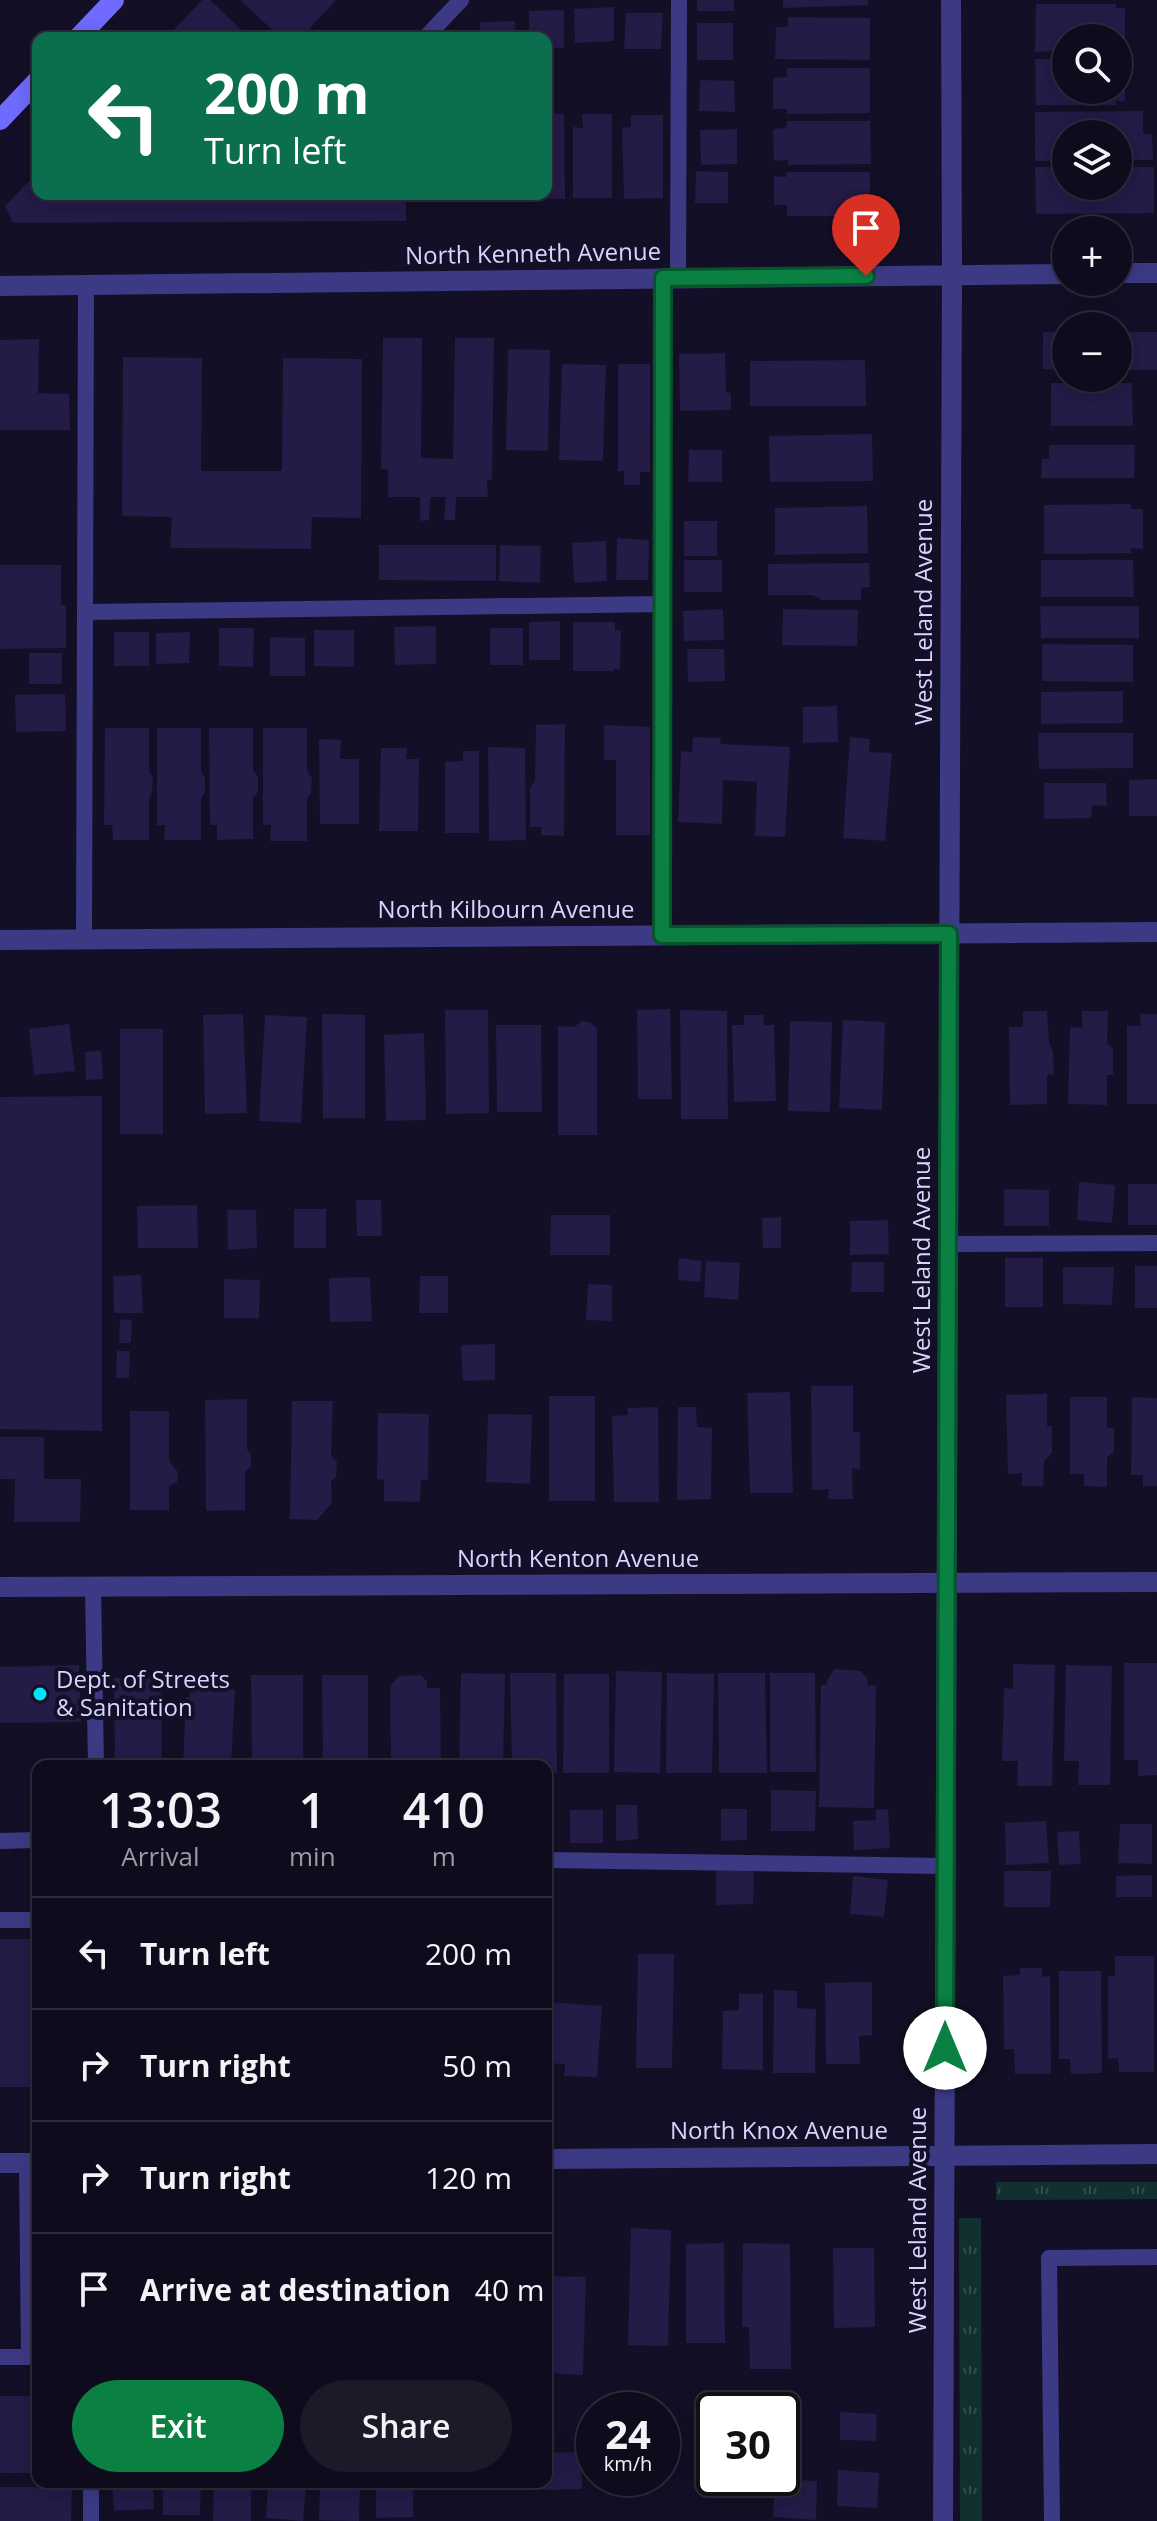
<!DOCTYPE html>
<meta charset="utf-8">
<style>
body{margin:0;font-family:"Open Sans",sans-serif;background:#1c1929;color:#f1f3f6;height:100vh;display:flex;flex-direction:column;font-size:30px;white-space:nowrap}
*{box-sizing:border-box;margin:0}
p{font-size:26px;color:#9b9ba3}
.icon{flex:none;width:44px;height:44px;fill:none;stroke:currentColor;stroke-width:2;stroke-linecap:round;stroke-linejoin:round}
.map{position:relative;flex:1;overflow:hidden}
.sheet{position:absolute;left:32px;top:1760px;width:520px;height:728px;display:flex;flex-direction:column;background:#0e0b1c;border-radius:16px;box-shadow:0 4px 20px #0003,0 0 0 2px #2e2b3b}
.sheet>*{flex:none}
.top-card{position:absolute;left:32px;top:32px;width:520px;height:168px;border-radius:16px;box-shadow:0 4px 20px #0003,0 0 0 2px #2e2b3b;background:#0b6e4f;color:#fff;overflow:hidden}
.fabs{position:absolute;left:1052px;top:24px;display:grid;gap:16px}
.fabs a{display:grid;place-items:center;width:80px;height:80px;border-radius:50%;background:#0e0b1c;box-shadow:0 4px 20px #0003,0 0 0 2px #2e2b3b;font-size:40px}
.speed{position:absolute;left:576px;top:2392px;display:flex;gap:16px;font-size:40px;font-weight:700;text-align:center}
.speed>*{display:grid;place-content:center;width:104px;height:104px;border-radius:50%;background:#0e0b1c;box-shadow:0 4px 20px #0003,0 0 0 2px #2e2b3b;line-height:1}
.speed small{font-size:20px;font-weight:400}
.speed .limit{border:4px solid #111;border-radius:12px;background:#fff;color:#111}
.pin{position:absolute;display:grid;place-items:center;width:68px;height:68px;color:#fff;margin:-82px -34px;border-radius:50% 50% 50% 0;rotate:-45deg;box-shadow:0 0 8px #0007}
.pin .icon{rotate:45deg}
.me{position:absolute;width:88px;margin:-44px;rotate:0deg;stroke-linejoin:round;filter:drop-shadow(0 0 6px #0008)}
.turn{display:flex;align-items:center;gap:28px;height:168px;padding:0 40px;font-size:36px}
.turn .icon{width:104px;height:104px;stroke-width:2.5}
.turn b{display:block;font-size:56px;line-height:68px}
.eta{display:flex;justify-content:space-evenly;align-items:center;height:136px;text-align:center}
.eta b{font-size:48px;font-weight:600;line-height:56px}
.action{display:flex;gap:16px;margin-top:auto;padding:16px 40px}
.action a{flex:1;height:92px;border-radius:48px;background:#0b8043;color:#fff;font-size:32px;font-weight:600;line-height:92px;text-align:center}
.action a+a{background:#1c1929;color:#f1f3f6}
ul{padding:0;list-style:none}
li{display:flex;align-items:center;gap:24px;height:112px;padding:0 40px;border-top:2px solid #2e2b3b}
li div{flex:1}
li b{display:block;font-size:30px}
li em{font-style:normal}
.map>svg:first-child{display:block}
.grass{fill:url(#grass-tufts)}
.building{fill:#241b47}
.lines{fill:none;stroke-linecap:round;stroke-linejoin:round}
.service{stroke:#3d3a85;stroke-width:16}
.minor{stroke:#3d3a85;stroke-width:20}
.secondary{stroke:#6f6bff;stroke-width:20}
.route-casing{stroke:#07532c;stroke-width:20}
.route{stroke:#0b8043;stroke-width:14}
.poi-dot{fill:#00e5ff;stroke:#130f26;stroke-width:3}
.labels{text-anchor:middle;stroke-width:8;stroke-linejoin:round;paint-order:stroke}
.street-label{font-size:24px;fill:#d9d4ff;stroke:#130f26}
.poi-label{font-size:24px;fill:#d9d4ff;stroke:#130f26;text-anchor:start}
</style>
<div class="map">
<svg width="1157" height="2521" viewBox="0 0 1157 2521">
<defs>
<pattern id="grass-tufts" width="24" height="20" patternUnits="userSpaceOnUse" patternTransform="scale(2)"><rect width="24" height="20" fill="#12302f"/><path d="M3 7l-1-3M5 7V3M7 7l1-3M15 17l-1-3M17 17v-4M19 17l1-3" fill="none" stroke="#344d4e"/></pattern>
</defs>
<rect width="100%" height="100%" fill="#130f26"/>
<path class="grass" d="M996 2182H1157V2199L996 2200Z
M959 2218H981L982 2521H960Z"/>
<path class="building" d="M202 0H210L250 38H166Z
M240 0H336L301 38H281Z
M697 0H734V11H697Z
M783 0H868V5L783 8Z
M1036 4H1116V8H1125V47H1118V38H1066V51L1035 52Z
M614 7V41L575 43 574 9Z
M564 10V48H546V38H529V11Z
M626 13H663L661 49H624Z
M788 17 870 18V60L775 59 776 27H788Z
M515 21V38H480V22Z
M697 23H733V60H697Z
M1035 59H1066V90H1118V62H1125V101H1116V105H1036Z
M787 68H870V113L787 114V109H773V78L787 77Z
M700 80 734 81 735 112 699 111Z
M1143 111V134H1152L1153 160H1118V134H1066V161H1035V112Z
M546 114H564L565 199H525V194H546Z
M582 114H612V198H573V127L583 128Z
M631 115H663V198L624 199 622 128 631 127Z
M787 121H870L871 164 788 165V160L774 161 773 129 786 128Z
M737 129V164L701 165 700 130Z
M1035 167H1066V186H1118V167H1154V213L1036 214Z
M696 171 728 172V203H695Z
M38 172V194H406V221L13 223 5 206Z
M786 172H870V216H787V205H774V176L786 177Z
M426 194H466V199L426 200Z
M476 194H515V199H476Z
M1043 332H1066V370L1043 369Z
M1118 332H1157V370H1118Z
M383 338H422L421 458 453 459 455 338H494L492 480H487L488 497H456L455 520H444L446 497H430L429 520 420 521V497H388V469H381Z
M39 339 38 393 69 394 70 430H0V340Z
M508 349 550 350 548 451 506 450Z
M725 353 726 392 731 393V410L680 411 679 354Z
M123 357 202 358 201 471H282L283 358 362 359 361 518 312 517 311 549 170 548 172 517 122 516Z
M865 360 866 406H750V361Z
M562 364 606 365 603 461 559 460Z
M618 364H650V472H640V485H624V471H618Z
M1051 383H1132L1133 426H1051Z
M872 434 873 481 770 482 769 436Z
M1049 445H1135L1134 478H1041L1042 459H1049Z
M689 450H722V482H688Z
M1131 504V509H1143V549L1131 548V553L1044 554V505Z
M867 506 868 553 775 555V508Z
M684 521H717V556H684Z
M617 538 649 540 648 580H616Z
M606 541 607 581 574 583 572 543Z
M379 545H496V581L379 580Z
M500 545 541 546 540 583 499 581Z
M684 560H722V592H684Z
M1041 560H1133L1134 597H1041Z
M869 563 870 587 861 588V600H822L813 595H768V564Z
M0 565H61V605H66V648L0 649Z
M1040 606H1139V638H1041Z
M723 609 724 640 684 641 683 611Z
M783 609 858 610 857 646 782 645Z
M560 621V660H529V622Z
M573 622H615V630H621L620 669H614V671H573Z
M436 626V664L395 665 394 627Z
M219 628H254L253 667 219 666Z
M490 628H523V665H490Z
M314 630H354V667L314 666Z
M114 632H149V666H114Z
M190 632 189 663 156 664V633Z
M270 637 305 638V676H270Z
M1042 644 1133 645V682L1042 681Z
M687 649H724L725 681 688 682Z
M29 653H62V684H29Z
M1123 691V723L1041 724V692Z
M65 694 66 731 16 732 15 695Z
M837 706 838 742 803 743V707Z
M565 724 564 836 541 835 542 827H530V788L535 781 536 725Z
M604 725 650 727V835H616V760H604Z
M105 728H149V771L153 777 152 792 149 798V840H113L112 825H104Z
M157 728H201V771L205 778V792L201 798V840H164L165 825H157Z
M209 728H253V770L258 777V792L253 798V839L217 840V825H210Z
M263 728H307V771L312 778 311 793 307 798V841H270L271 825H263Z
M1038 733H1133V768L1039 769Z
M693 737 721 738 720 744 790 747 785 837 755 836 757 782 723 780 722 824 678 822 681 751 692 752Z
M850 737 870 739 869 752 892 753 885 841 843 838Z
M319 739 341 740 340 759H359V824H320Z
M488 747 525 748 526 840 489 841Z
M381 748H407L406 759H419L418 831H379Z
M463 751H479V833H445V762L463 761Z
M1157 779V816H1129V780Z
M1044 783H1106L1107 806 1092 805 1091 818 1044 819Z
M670 1009 672 1099H638L637 1010Z
M445 1010H488L489 1113 446 1114Z
M680 1010 727 1011 728 1119H681Z
M1023 1011H1047L1049 1042 1053 1051 1054 1074 1047 1075V1104L1010 1105 1009 1027H1023Z
M1082 1011H1108L1107 1043 1113 1050V1075H1107V1105L1068 1104 1070 1027 1082 1028Z
M243 1014 247 1113 205 1114 203 1015Z
M322 1014 365 1015V1118H323Z
M1140 1014H1157V1104H1127V1026H1141Z
M265 1015 307 1017 301 1123 259 1121Z
M744 1015H763L764 1025H774L776 1101 734 1102 732 1025H744Z
M843 1020 885 1022 882 1110 839 1108Z
M581 1021 590 1022 597 1028V1135H558V1026L575 1027Z
M790 1021 832 1022 830 1112 788 1111Z
M69 1024 75 1071 34 1075 29 1029Z
M496 1025H541L542 1112H497Z
M120 1029H163V1134H120Z
M424 1033 426 1120 386 1121 384 1035Z
M101 1051 103 1079 86 1080 85 1052Z
M102 1096V1431L0 1429V1097Z
M1079 1182 1115 1185 1112 1223 1077 1220Z
M1128 1184H1157V1225H1128Z
M1004 1189 1049 1190V1226H1004Z
M356 1200H381L382 1236H357Z
M197 1205 198 1248H138L137 1206Z
M294 1209H326V1248H294Z
M227 1210H256L257 1248 228 1250Z
M551 1215H610V1255H550Z
M781 1217V1248H763L762 1218Z
M888 1220 889 1254 850 1255V1221Z
M679 1258 702 1261 700 1282 678 1280Z
M1005 1258H1043V1307H1005Z
M706 1261 740 1263 738 1300 704 1297Z
M852 1262H884V1292H851Z
M1135 1266H1157V1308H1135Z
M1063 1267H1114L1112 1305 1063 1304Z
M141 1275 143 1313H114L113 1276Z
M420 1276H448V1313H419Z
M370 1277 372 1321 330 1322 329 1278Z
M224 1279 260 1280 259 1318H224Z
M588 1284 612 1285V1321L586 1320Z
M120 1319 132 1320 131 1343H119Z
M495 1344V1380L463 1381 461 1345Z
M117 1351H130L129 1378H116Z
M811 1386H853V1432H860V1469L852 1468 853 1499H828L829 1489 812 1490Z
M790 1392 793 1493H750L747 1393Z
M1047 1394V1426H1052V1453L1044 1461 1043 1486H1022V1473L1008 1474 1006 1395Z
M549 1396H595V1501H549Z
M1070 1397H1107V1428H1114V1452L1107 1457V1487L1084 1486V1474H1070Z
M1132 1397 1157 1398V1486H1143V1475H1131Z
M247 1399V1449L251 1455V1467L245 1471V1510L206 1511 205 1400Z
M292 1401H333L331 1455 337 1462 336 1477 331 1481 332 1503 317 1520 290 1519Z
M658 1407 659 1502H614L612 1416 628 1415 627 1408Z
M678 1407H696L697 1427 712 1428 711 1499 677 1500Z
M130 1411H169V1461L178 1472 177 1482 169 1486V1510H130Z
M378 1413 429 1414 428 1480H421L420 1502 384 1501V1480L377 1479Z
M488 1414 532 1415 530 1484 486 1482Z
M0 1437H44V1479H81L80 1522H14L15 1479H0Z
M1124 1663H1157V1775L1138 1776V1760H1124Z
M1013 1664 1055 1665 1052 1786H1017L1018 1761H1002L1004 1688 1013 1689Z
M79 1665 81 1722 0 1723V1667Z
M1066 1665 1112 1666 1110 1785H1078L1079 1761H1064Z
M834 1669 861 1671 868 1680 867 1685 876 1686 874 1808 819 1807 821 1685H827V1681Z
M616 1671 662 1672 660 1773 614 1772Z
M461 1673 505 1674 503 1766H459Z
M510 1673H556L557 1773H546V1766H512Z
M667 1673 714 1674 712 1773H666Z
M718 1673H765L767 1773H719Z
M770 1673H815L816 1772H770Z
M564 1674H609V1773H563Z
M251 1675H303V1766H252Z
M322 1675H368V1763H356V1766H323Z
M421 1675 427 1682V1688H440L441 1766H391L390 1686 399 1676Z
M161 1676 162 1762 144 1763V1766H115L114 1678Z
M190 1686 235 1689 231 1766H183L186 1697H190Z
M771 1790 816 1791 815 1831H771Z
M616 1805H637L638 1839 616 1841Z
M721 1809H747V1840L721 1841Z
M888 1809 890 1848 854 1850 853 1821 876 1820V1810Z
M570 1810H603V1843H570Z
M1046 1821 1049 1863 1006 1865 1005 1823Z
M1120 1824H1152V1864L1118 1863Z
M1079 1831 1081 1864 1059 1865 1057 1832Z
M716 1871H754L753 1904 716 1905Z
M1004 1871H1051L1050 1907H1004Z
M1152 1875V1897H1116V1876Z
M853 1876 888 1880 884 1917 850 1914Z
M0 1939H38V2087H0Z
M638 1954H674L672 2068H636Z
M1115 1956H1154V2072H1119L1118 2058 1108 2059V1976H1115Z
M1020 1968H1042V1977L1050 1976 1051 2074H1015L1014 2049H1004L1003 1976 1020 1975Z
M1059 1971H1101L1102 2073 1071 2074 1070 2059H1059Z
M872 1982V2035L859 2036 860 2064H826L825 1983Z
M774 1990 797 1991V2008L816 2009 815 2073H773Z
M739 1994H763V2070L722 2069 723 2011 739 2010Z
M549 2002 602 2006 597 2077 564 2076 565 2064 546 2063Z
M631 2228 671 2230 668 2346 628 2345Z
M724 2243 725 2343H686V2244Z
M743 2243 790 2244 791 2369H750L749 2327H742Z
M833 2248H874L875 2327 834 2328Z
M546 2276 586 2277 583 2375 546 2373Z
M0 2396H38V2473H0Z
M703 2406H740V2410H714V2445H703Z
M840 2412 877 2414 876 2441 840 2440Z
M581 2452 582 2489 543 2490V2482H546V2453Z
M838 2470 879 2473 877 2508 837 2506Z
M631 2478H664V2486H631Z
M717 2478H753V2492H718Z
M775 2479 817 2481 816 2520 773 2517Z
M112 2482H153L154 2509 114 2511Z
M163 2482 201 2483 200 2515H163Z
M320 2482 360 2483 359 2521 319 2520Z
M413 2482V2517L376 2518V2483Z
M214 2484 251 2485V2521H213Z
M268 2484 306 2486 303 2521 266 2518Z
M0 2487H72L71 2521H0Z"/>
<g class="lines">
<path class="service" d="M425 38 461 0
M678 278 679 0
M85 612 662 604
M662 935 663 278
M84 939 86 286
M948 1244 1157 1243
M93 1587 96 1766
M0 1841 35 1840
M546 1860 945 1866
M0 1920H38
M0 2357H29L27 2163
M91 2482V2521
M1052 2521 1049 2258 1157 2257"/>
<path class="minor" d="M1118 273H1157
M0 286 1066 274
M0 940 1157 932
M0 1587 1157 1582
M546 2159 1157 2154
M0 2163H38
M943 2521 952 275 951 0"/>
<path class="secondary" d="M78 38 114 0
M0 120 38 80"/>
</g>
<g class="lines">
<defs>
<path id="route" d="M866 276 663 278 662 935 949 934 945 2048"/>
</defs>
<use href="#route" class="route-casing"/>
<use href="#route" class="route"/>
</g>
<circle class="poi-dot" cx="40" cy="1694" r="8"/>
<g class="labels">
<g class="street-label">
<text transform="translate(533 254) rotate(-1)" y="8">North Kenneth Avenue</text>
<text transform="translate(924 612) rotate(-90)" y="8">West Leland Avenue</text>
<text x="506" y="918">North Kilbourn Avenue</text>
<text transform="translate(922 1260) rotate(-90)" y="8">West Leland Avenue</text>
<text x="578" y="1567">North Kenton Avenue</text>
<text x="779" y="2139">North Knox Avenue</text>
<text transform="translate(918 2220) rotate(-90)" y="8">West Leland Avenue</text>
</g>
<g class="poi-label">
<text x="56" y="1688">Dept. of Streets<tspan x="56" dy="28">&amp; Sanitation</tspan></text>
</g>
</g>
</svg>
<div class="fabs">
<a><svg class="icon" aria-label="search" viewBox="0 0 24 24"><circle cx="10" cy="10" r="6"/><path d="M15 15l6 6"/></svg></a>
<a><svg class="icon" aria-label="layers" viewBox="0 0 24 24"><path d="M12 4l9 5-9 5-9-5zM3 14l9 5 9-5"/></svg></a>
<a>+</a>
<a>−</a>
</div>
<div class="speed"><div>24<small>km/h</small></div><div class="limit">30</div></div>
<div class="pin" style="left:866px;top:276px;background:#d93025"><svg class="icon" aria-label="arrive" viewBox="0 0 24 24"><path d="M6 21V4h12l-3 4 3 4H6"/></svg></div>
<svg class="me" style="left:945px;top:2048px" viewBox="-20 -20 40 40"><circle r="19" fill="#fff"/><path d="M0-13L10 11 0 6-10 11z" fill="#0b8043"/></svg>
<div class="top-card">
<div class="turn"><svg class="icon" aria-label="left" viewBox="0 0 24 24"><path d="M17 20v-9H6M10 6l-5 5 5 5"/></svg><div><b>200 m</b>Turn left</div></div>
</div>
<section class="sheet">
<div class="eta">
<div><b>13:03</b><p>Arrival</p></div>
<div><b>1</b><p>min</p></div>
<div><b>410</b><p>m</p></div>
</div>
<ul>
<li><svg class="icon" aria-label="left" viewBox="0 0 24 24"><path d="M17 20v-9H6M10 6l-5 5 5 5"/></svg><div><b>Turn left</b></div><em>200 m</em></li>
<li><svg class="icon" aria-label="right" viewBox="0 0 24 24"><path d="M7 20v-9h11M14 6l5 5-5 5"/></svg><div><b>Turn right</b></div><em>50 m</em></li>
<li><svg class="icon" aria-label="right" viewBox="0 0 24 24"><path d="M7 20v-9h11M14 6l5 5-5 5"/></svg><div><b>Turn right</b></div><em>120 m</em></li>
<li><svg class="icon" aria-label="arrive" viewBox="0 0 24 24"><path d="M6 21V4h12l-3 4 3 4H6"/></svg><div><b>Arrive at destination</b></div><em>40 m</em></li>
</ul>
<div class="action"><a>Exit</a><a>Share</a></div>
</section>
</div>
